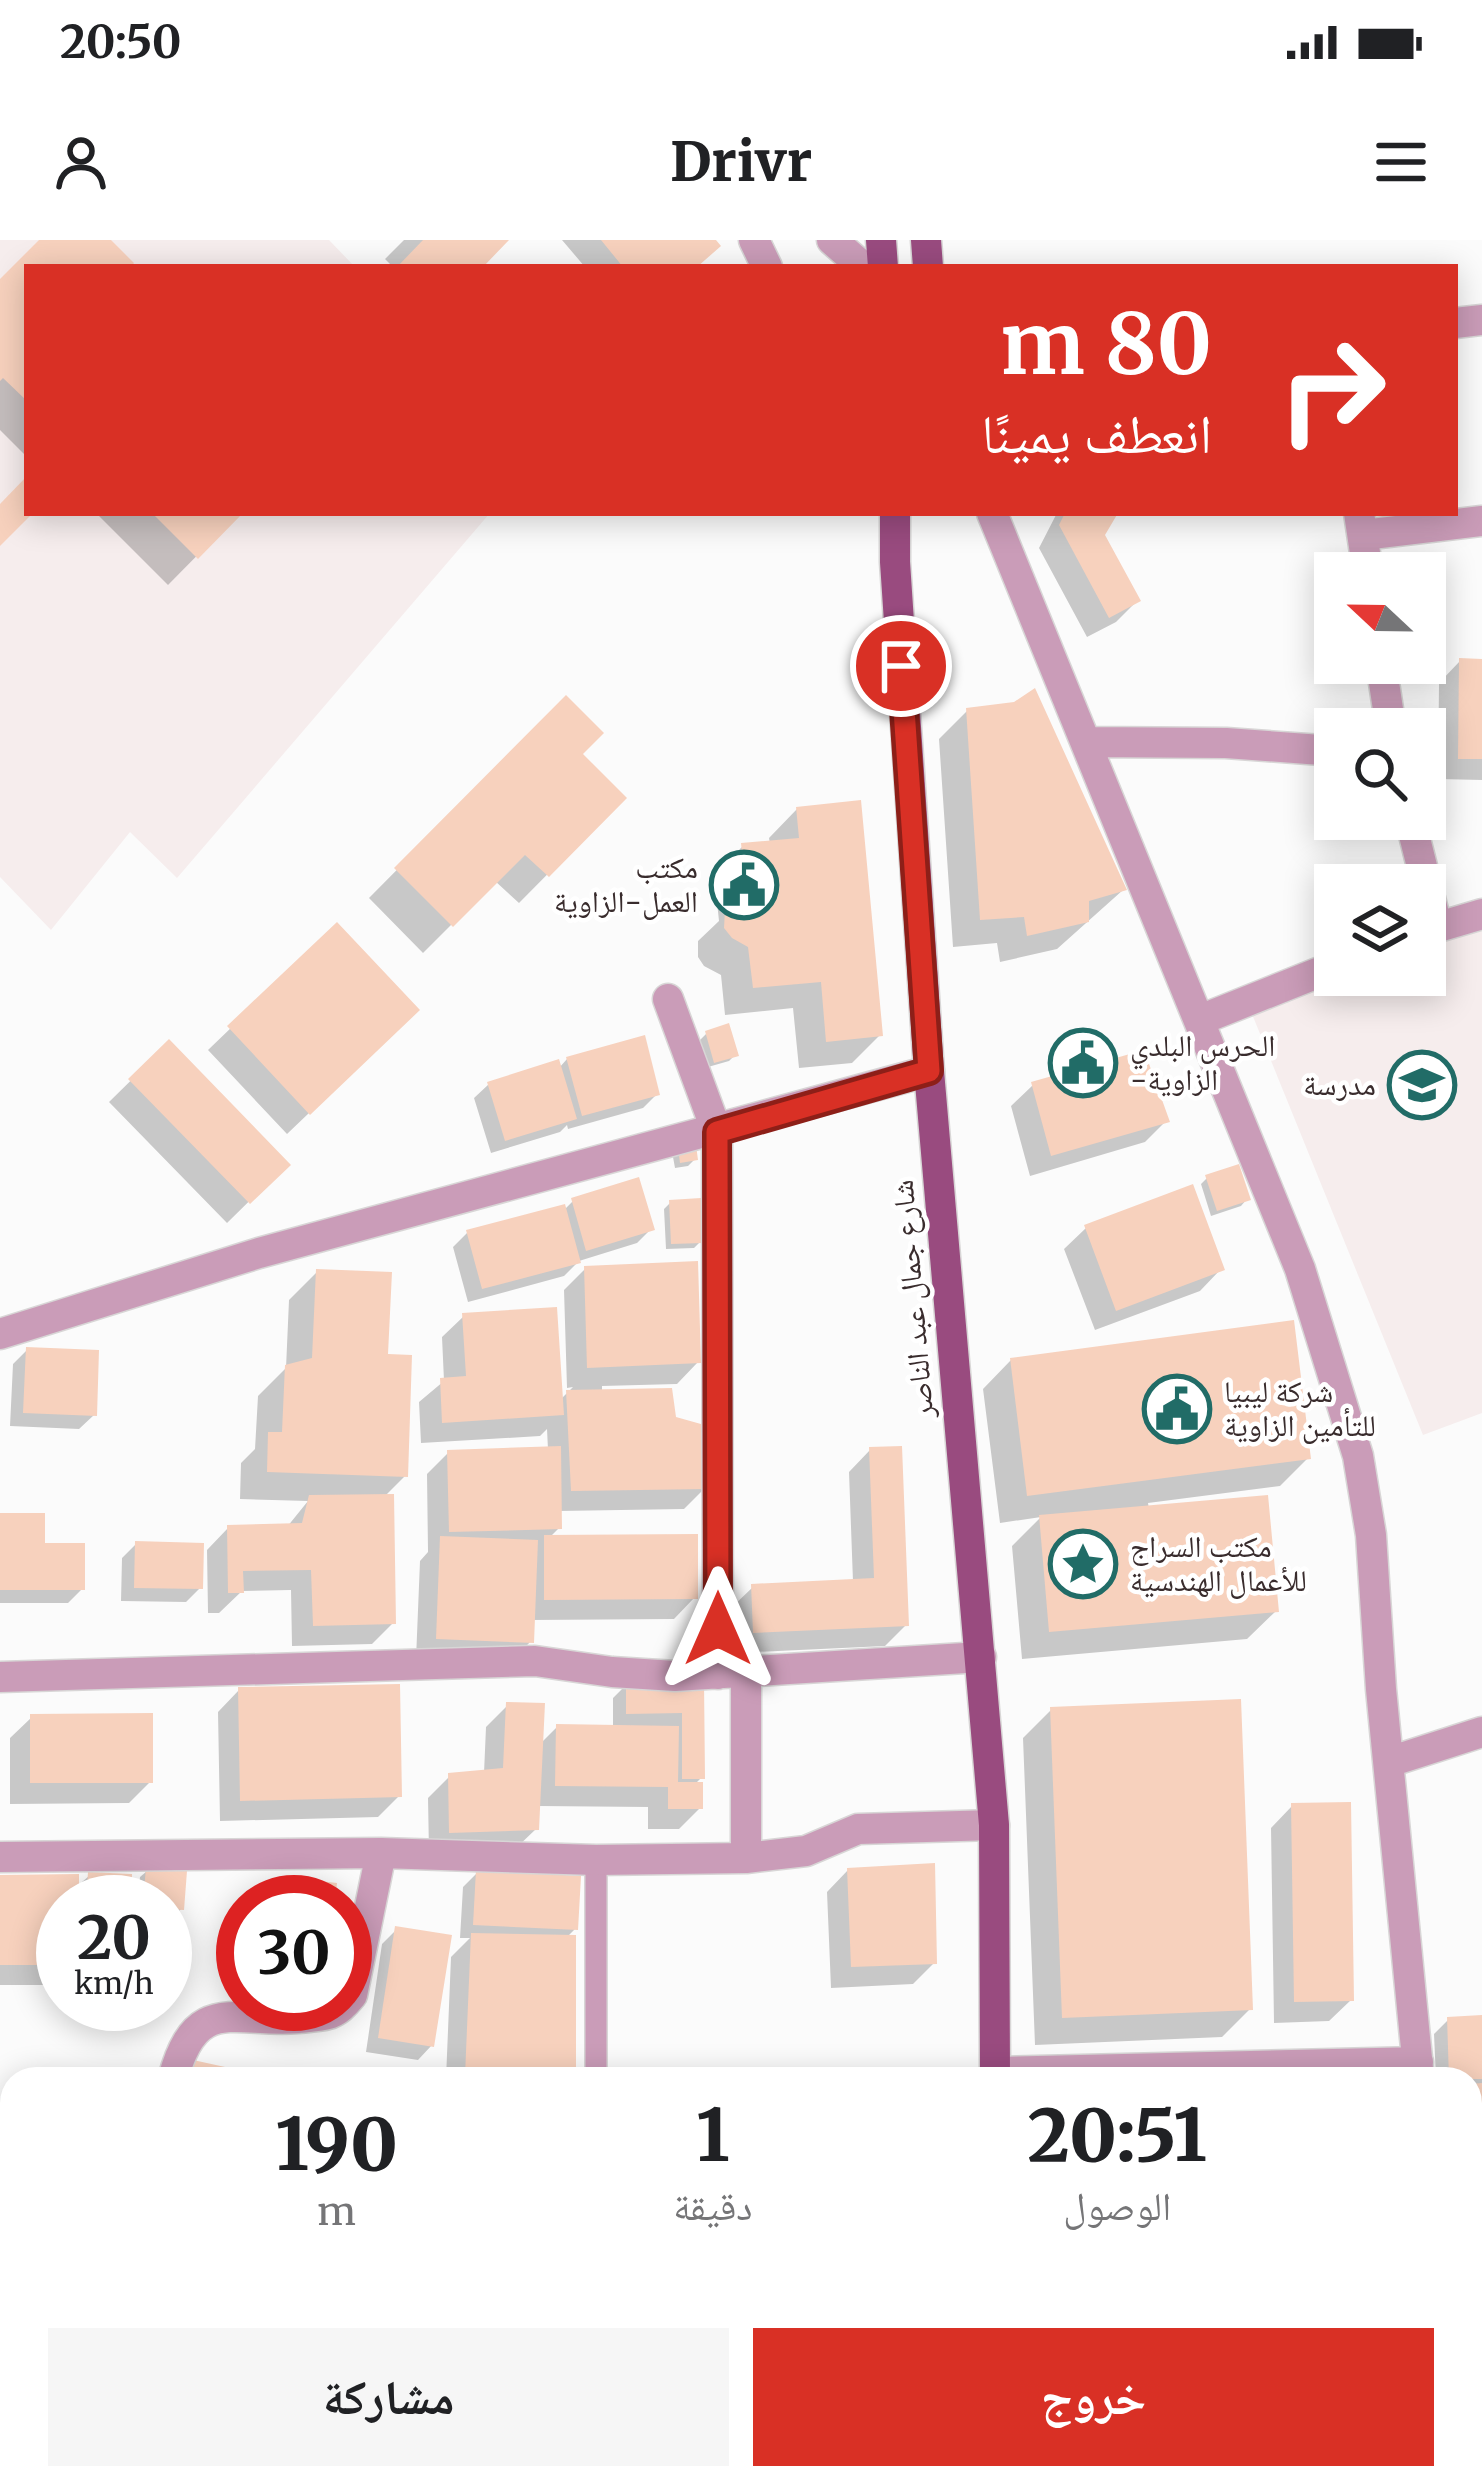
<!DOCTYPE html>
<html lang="ar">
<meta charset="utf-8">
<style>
body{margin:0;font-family:Merriweather,"Noto Naskh Arabic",serif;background:#f6f6f6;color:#202124;direction:rtl;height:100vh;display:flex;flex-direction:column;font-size:45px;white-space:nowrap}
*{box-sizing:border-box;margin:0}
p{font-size:39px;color:#757577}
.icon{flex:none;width:66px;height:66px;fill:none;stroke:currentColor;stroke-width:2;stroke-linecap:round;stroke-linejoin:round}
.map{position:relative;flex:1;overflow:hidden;direction:ltr}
.drawer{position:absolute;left:0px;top:1827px;width:1482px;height:423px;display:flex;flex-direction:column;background:#fff;border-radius:36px 36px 0 0;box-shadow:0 6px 30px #0003;direction:rtl}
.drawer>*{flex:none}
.banner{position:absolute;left:24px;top:24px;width:1434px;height:252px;border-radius:0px;box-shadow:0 6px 30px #0003;direction:rtl;background:#d93025;color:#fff;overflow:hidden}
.needle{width:78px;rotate:292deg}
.fabs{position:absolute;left:1314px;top:312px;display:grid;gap:24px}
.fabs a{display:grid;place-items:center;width:132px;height:132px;border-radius:0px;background:#fff;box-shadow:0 6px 30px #0003;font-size:60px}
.speed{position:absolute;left:36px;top:1635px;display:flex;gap:24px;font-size:60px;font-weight:700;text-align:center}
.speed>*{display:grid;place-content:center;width:156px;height:156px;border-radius:50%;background:#fff;box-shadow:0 6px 30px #0003;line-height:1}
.speed small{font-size:30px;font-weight:400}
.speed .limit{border:18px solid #d22;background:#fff;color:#111}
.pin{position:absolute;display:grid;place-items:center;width:102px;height:102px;color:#fff;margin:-51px;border:6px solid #fff;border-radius:50%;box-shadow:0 3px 12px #0007}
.me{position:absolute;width:132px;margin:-66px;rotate:0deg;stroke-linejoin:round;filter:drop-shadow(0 0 9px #0008)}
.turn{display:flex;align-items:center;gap:42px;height:252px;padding:0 48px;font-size:54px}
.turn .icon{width:156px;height:156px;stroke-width:2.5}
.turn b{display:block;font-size:84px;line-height:102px}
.eta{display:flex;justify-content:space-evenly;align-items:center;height:204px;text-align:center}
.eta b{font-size:72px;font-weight:800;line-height:84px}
.button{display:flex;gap:24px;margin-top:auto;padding:24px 48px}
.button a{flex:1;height:138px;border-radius:0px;background:#d93025;color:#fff;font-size:48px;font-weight:800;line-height:138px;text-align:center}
.button a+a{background:#f6f6f6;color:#202124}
.status{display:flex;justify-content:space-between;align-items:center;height:84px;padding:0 60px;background:#fff;direction:ltr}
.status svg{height:33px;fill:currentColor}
header{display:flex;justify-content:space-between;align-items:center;height:156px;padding:0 48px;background:#fff;font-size:54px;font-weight:800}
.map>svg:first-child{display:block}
.built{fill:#f6eded}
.shadow{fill:#0003}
.building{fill:#f7d1bd}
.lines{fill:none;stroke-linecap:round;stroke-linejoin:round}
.service-casing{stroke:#d8d6d6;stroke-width:24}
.minor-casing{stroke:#d8d6d6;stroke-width:33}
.tertiary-casing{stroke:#d8d6d6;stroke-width:33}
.primary-casing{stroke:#d8d6d6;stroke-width:33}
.service{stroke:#ca9cb8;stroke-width:21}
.minor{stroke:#ca9cb8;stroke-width:30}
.tertiary{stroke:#ca9cb8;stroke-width:30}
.primary{stroke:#994b7f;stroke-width:30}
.route-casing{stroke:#8d1f18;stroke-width:30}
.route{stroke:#d93025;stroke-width:21}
.labels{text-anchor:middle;stroke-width:9;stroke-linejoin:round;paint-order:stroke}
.poi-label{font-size:30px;fill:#392c2d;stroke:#fff;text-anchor:start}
.street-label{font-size:30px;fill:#392c2d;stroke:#fff}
</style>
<div class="status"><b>20:50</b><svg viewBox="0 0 49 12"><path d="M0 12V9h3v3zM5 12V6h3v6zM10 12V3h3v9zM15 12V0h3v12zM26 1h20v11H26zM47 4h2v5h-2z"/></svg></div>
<header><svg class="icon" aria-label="menu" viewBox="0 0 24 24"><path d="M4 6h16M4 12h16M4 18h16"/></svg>Drivr<svg class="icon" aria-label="person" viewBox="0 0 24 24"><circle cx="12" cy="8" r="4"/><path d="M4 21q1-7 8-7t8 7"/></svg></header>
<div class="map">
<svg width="1482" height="2248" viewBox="0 0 1482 2248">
<rect width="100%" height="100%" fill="#fbfbfb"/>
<path class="built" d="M0 0H329L355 27H27V273H490L177 638 130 592 51 690 0 637Z
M1482 687V1173L1423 1195 1252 774 1354 735H1425V708Z"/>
<path class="shadow" d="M43 0H107L126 27H27V217L0 190V41Z
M404 0H504L478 27H393L385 19Z
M562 0H712L697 27H585Z
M96 273H239L168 345Z
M1057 273H1115L1102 295 1137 361 1116 382 1087 397 1039 308Z
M1460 421 1482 422V540L1438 539 1439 443Z
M566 459 579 514 623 558 519 663 495 641 423 713 369 658Z
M967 471 1123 650 1057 709 1000 722 997 703 953 707 939 499Z
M797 569 880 795 852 823 799 828 793 768 725 775 721 735 704 726 698 717V701L719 681 714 634 743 606 770 604 769 598Z
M337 686 395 791 287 894 208 810Z
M706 794 735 815 729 821 708 827 700 800Z
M169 803 286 925 227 983 109 862Z
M567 819 657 854 643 868 568 889 567 885 560 892 491 913 474 858 489 844 559 828Z
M1033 845 1166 881 1145 902 1030 936 1011 866Z
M680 911 695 919 688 926 675 928 673 917Z
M1207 938 1247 959 1241 966 1211 976 1201 944Z
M573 961 651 989 637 1003 579 1021 564 1036 468 1062 453 1007 467 993 564 970Z
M670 963 700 1002 694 1008 666 1009 664 969Z
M1086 988 1221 1029 1200 1051 1095 1090 1064 1009Z
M585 1029 698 1122 677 1144 602 1146V1152L673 1180 705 1248 684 1269 559 1271V1288L549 1298 695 1357 674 1379 532 1380 531 1401 510 1423 416 1419 420 1321 428 1312 427 1234 448 1213 548 1210 547 1189 540 1196 421 1203 419 1162 444 1141 442 1097 464 1076 560 1160 573 1147 567 1148 564 1050Z
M317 1032 385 1117 405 1236 384 1257 393 1383 372 1404 292 1406 291 1350 242 1351 219 1373H208L207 1310 228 1288 287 1287 308 1261 240 1259 241 1223 255 1209 258 1156 286 1128 289 1060Z
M27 1110 94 1175 79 1189 10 1186 13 1124Z
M1011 1120 1308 1218 1280 1246 1148 1263 1149 1269 1276 1371 1247 1399 1022 1419 1012 1306 1041 1277 1000 1283 983 1149Z
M870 1210 906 1385 885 1406 733 1413 731 1368 753 1347 853 1342 849 1232Z
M0 1276 42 1306 82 1349 68 1363H0Z
M136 1304 200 1348 186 1362 121 1361 122 1318Z
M627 1444H701L702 1537 694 1545 700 1568 679 1589H648V1567L537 1566 536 1589 514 1610 429 1613 428 1558 450 1536 484 1533 486 1487 508 1465 540 1504 557 1487 613 1488V1458Z
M239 1450 399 1556 378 1577 220 1581 218 1472Z
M1052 1469 1250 1769 1222 1797 1035 1805 1023 1498Z
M32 1477 150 1542 129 1563 10 1564V1498Z
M1292 1566 1351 1760 1329 1781 1274 1783 1271 1588Z
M848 1630 934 1723 913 1744 831 1748 827 1652Z
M147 1631 181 1669 175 1675 165 1674V1662H138L140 1637Z
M477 1633 575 1689 566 1698 573 1834 568 1839H446L451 1717 470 1698H460L463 1647Z
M89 1636 128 1662H82V1642Z
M0 1638 76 1662H63V1737L54 1745H0Z
M286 1640 332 1662H271L272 1654Z
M397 1689 432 1805 418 1820 366 1812 382 1704Z
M1482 1778V1990L1470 1994V1839H1436L1434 1794 1448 1780Z
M0 2084 12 2086V2238H43L35 2248H0Z
M1482 2171V2248H1467L1470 2183Z
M90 2238H147L144 2248H88Z
M183 2238H274L272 2248H181Z
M362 2238H565L555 2248H360Z
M613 2238H922V2248H613Z
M1317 2238H1408L1409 2248H1318Z"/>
<path class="building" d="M39 0H111L134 23 131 27H27V161L3 138 0 141V39Z
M423 0H509L483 27H397Z
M601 0H716L721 6 697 27H623Z
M27 236V273H33L0 306V264Z
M152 273H243L198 319Z
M1065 273H1118L1105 295 1141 361 1109 378 1059 285Z
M1459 418 1482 419V519H1458Z
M1035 448 1127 650 1089 661V682L1027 696 1024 677 980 680 966 468 1014 462Z
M566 455 604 493 583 514 627 558 549 637 525 615 453 687 394 628Z
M861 560 883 796 826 802 821 742 753 748 748 707 732 698 724 688 725 670 746 653 741 603 799 598 796 567Z
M337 682 420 770 310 875 227 786Z
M729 783 739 816 714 823 705 791Z
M645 795 660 855 582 876 566 817Z
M169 799 291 925 250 964 128 839Z
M1144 810 1170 882 1051 916 1031 842Z
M559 819 577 879 505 901 487 842Z
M696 905 698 920 680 923 678 908Z
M1239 924 1251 960 1217 971 1205 935Z
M639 937 655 990 586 1011 571 958Z
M1193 944 1225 1030 1116 1071 1084 985Z
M701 958 703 1003 671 1004 669 960Z
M565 964 581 1023 482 1049 466 990Z
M698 1021 701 1123 587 1128 584 1026Z
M316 1029 392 1032 388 1114 412 1115 408 1237 267 1232 268 1192H282L285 1125 312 1118Z
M557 1067 564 1175 442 1183 440 1138 466 1136 462 1073Z
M1294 1080 1311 1219 1027 1256 1010 1118Z
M26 1107 99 1110 97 1176 23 1173Z
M672 1148 676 1177 708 1186V1249L571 1251 566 1150Z
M561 1206 562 1289 449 1292 447 1210Z
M902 1206 909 1386 753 1393 751 1344 874 1338 869 1207Z
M394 1254 396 1384 313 1386 311 1330 243 1331 244 1353H228L227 1285 302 1283 309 1255Z
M1268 1255 1279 1372 1049 1392 1039 1275Z
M0 1273H45V1303H85V1350H0Z
M698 1294V1359L544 1360V1295Z
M440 1296 538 1300 534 1403 436 1399Z
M135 1301 204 1303 203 1349 134 1348Z
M626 1441H704L705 1539H682V1473L626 1474Z
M400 1444 402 1557 240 1561 238 1447Z
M1241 1459 1253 1770 1062 1778 1050 1467Z
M506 1462 545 1463 539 1590 449 1593 448 1533 503 1528Z
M153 1473V1543H30V1474Z
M556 1484 679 1486 678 1542H703V1569H668V1547L555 1546Z
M1351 1562 1354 1761 1294 1762 1291 1563Z
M935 1623 937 1724 851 1727 847 1628Z
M146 1627 187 1631 184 1670 165 1669V1662H143Z
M476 1630 581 1636 578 1690 473 1685Z
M88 1632 132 1634 131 1662H86Z
M79 1634V1662H63V1725H0V1635Z
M285 1637 337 1643 335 1662H282Z
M395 1686 452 1695 434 1807 378 1798Z
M471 1693 576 1695V1835L465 1836Z
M1482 1775V1839H1449L1447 1777Z
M193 1820 271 1837V1839H189Z
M351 1832 380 1836 379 1839H350Z
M1482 1843V1970L1470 1963V1844Z
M0 2081 12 2083V2237L0 2235Z
M99 2238H150L147 2248H97Z
M198 2238H277L275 2248H195Z
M377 2238H483L480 2248H374Z
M633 2238H925V2248H633Z
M1339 2238H1411L1412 2248H1340Z
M1217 2241V2248H1110V2244Z"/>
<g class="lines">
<defs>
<path id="service" d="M596 1620V1839
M597 2238V2248"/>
<path id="minor" d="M754 0 767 27
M832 0 863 27
M992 273 1300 1029 1358 1216 1371 1295 1381 1449 1419 1839
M1359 273 1368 333
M1363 295 1482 281
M1381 423 1391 489
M1089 502 1226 503 1335 511
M1410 579 1437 686
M1425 691 1482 674
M668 759 717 892 718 1434
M1200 780 1335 726
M0 1094 259 1013 929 831
M746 1432V1618
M0 1437 535 1421 612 1432 675 1436 981 1417
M1389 1522 1482 1492
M0 1617 381 1613 596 1620 746 1618 806 1611 858 1589 994 1585
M345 1763 352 1755 381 1613
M995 1832 1418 1822
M173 1839C197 1748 239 1787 310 1777 325 1775 334 1775 344 1764
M1470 1996 1482 1995
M1452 2238 1453 2248"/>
<path id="tertiary" d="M1455 83 1482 80"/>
<path id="primary" d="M881 0 883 27
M926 0 928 27
M895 273V322L929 831 994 1585 995 1839
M994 2248V2238"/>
</defs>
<use href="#service" class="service-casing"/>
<use href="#minor" class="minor-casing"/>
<use href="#tertiary" class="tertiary-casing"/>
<use href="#primary" class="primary-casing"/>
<use href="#service" class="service"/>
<use href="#minor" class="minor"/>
<use href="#tertiary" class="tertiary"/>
<use href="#primary" class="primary"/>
</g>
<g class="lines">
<defs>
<path id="route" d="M718 1389 717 892 929 831 901 426"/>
</defs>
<use href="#route" class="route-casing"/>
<use href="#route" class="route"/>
</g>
<defs>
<symbol id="civic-ring" viewBox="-11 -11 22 22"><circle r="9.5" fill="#fff" stroke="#216c67" stroke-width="1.5"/><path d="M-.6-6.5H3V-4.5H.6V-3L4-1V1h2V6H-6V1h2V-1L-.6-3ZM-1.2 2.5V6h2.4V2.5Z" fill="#216c67"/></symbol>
<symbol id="school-ring" viewBox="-11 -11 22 22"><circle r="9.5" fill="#fff" stroke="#216c67" stroke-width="1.5"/><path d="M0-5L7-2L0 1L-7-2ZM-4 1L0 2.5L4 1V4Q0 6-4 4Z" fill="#216c67"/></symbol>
<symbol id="sight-ring" viewBox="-11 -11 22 22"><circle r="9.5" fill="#fff" stroke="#216c67" stroke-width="1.5"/><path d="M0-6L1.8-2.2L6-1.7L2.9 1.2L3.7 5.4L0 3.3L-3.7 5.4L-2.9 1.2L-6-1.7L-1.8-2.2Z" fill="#216c67"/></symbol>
</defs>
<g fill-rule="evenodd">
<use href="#civic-ring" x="706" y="607" width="76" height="76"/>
<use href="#civic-ring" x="1045" y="785" width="76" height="76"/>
<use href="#school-ring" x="1384" y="807" width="76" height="76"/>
<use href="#civic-ring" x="1139" y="1131" width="76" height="76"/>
<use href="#sight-ring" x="1045" y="1286" width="76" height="76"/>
</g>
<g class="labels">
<g class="poi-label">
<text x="698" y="638" text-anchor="end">مكتب<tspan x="698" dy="34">العمل-الزاوية</tspan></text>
<text x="1130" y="816">الحرس البلدي<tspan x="1130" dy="34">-الزاوية</tspan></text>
<text x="1376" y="855" text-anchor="end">مدرسة</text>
<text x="1224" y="1162">شركة ليبيا<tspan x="1224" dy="34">للتأمين الزاوية</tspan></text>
<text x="1130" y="1317">مكتب السراج<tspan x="1130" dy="34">للأعمال الهندسية</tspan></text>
</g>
<g class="street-label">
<text transform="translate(913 1059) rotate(-95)" y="10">شارع جمال عبد الناصر</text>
</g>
</g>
</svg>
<div class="fabs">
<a><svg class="needle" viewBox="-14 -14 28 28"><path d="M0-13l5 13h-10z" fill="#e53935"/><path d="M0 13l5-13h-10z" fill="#757577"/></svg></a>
<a><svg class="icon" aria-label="search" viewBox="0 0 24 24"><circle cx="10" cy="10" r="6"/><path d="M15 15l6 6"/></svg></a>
<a><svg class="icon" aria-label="layers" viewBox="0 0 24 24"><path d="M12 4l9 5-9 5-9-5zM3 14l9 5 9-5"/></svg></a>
</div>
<div class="speed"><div>20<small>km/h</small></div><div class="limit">30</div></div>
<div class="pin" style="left:901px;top:426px;background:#d93025"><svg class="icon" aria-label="arrive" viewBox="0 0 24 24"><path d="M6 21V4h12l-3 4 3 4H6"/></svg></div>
<svg class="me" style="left:718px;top:1389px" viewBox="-20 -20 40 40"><path d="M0-17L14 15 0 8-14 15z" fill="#d93025" stroke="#fff" stroke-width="4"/></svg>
<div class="banner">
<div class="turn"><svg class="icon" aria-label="right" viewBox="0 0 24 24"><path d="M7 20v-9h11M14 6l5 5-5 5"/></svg><div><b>80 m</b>انعطف يمينًا</div></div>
</div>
<section class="drawer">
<div class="eta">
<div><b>20:51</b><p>الوصول</p></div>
<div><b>1</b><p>دقيقة</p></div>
<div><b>190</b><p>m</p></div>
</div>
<div class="button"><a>خروج</a><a>مشاركة</a></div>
</section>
</div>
